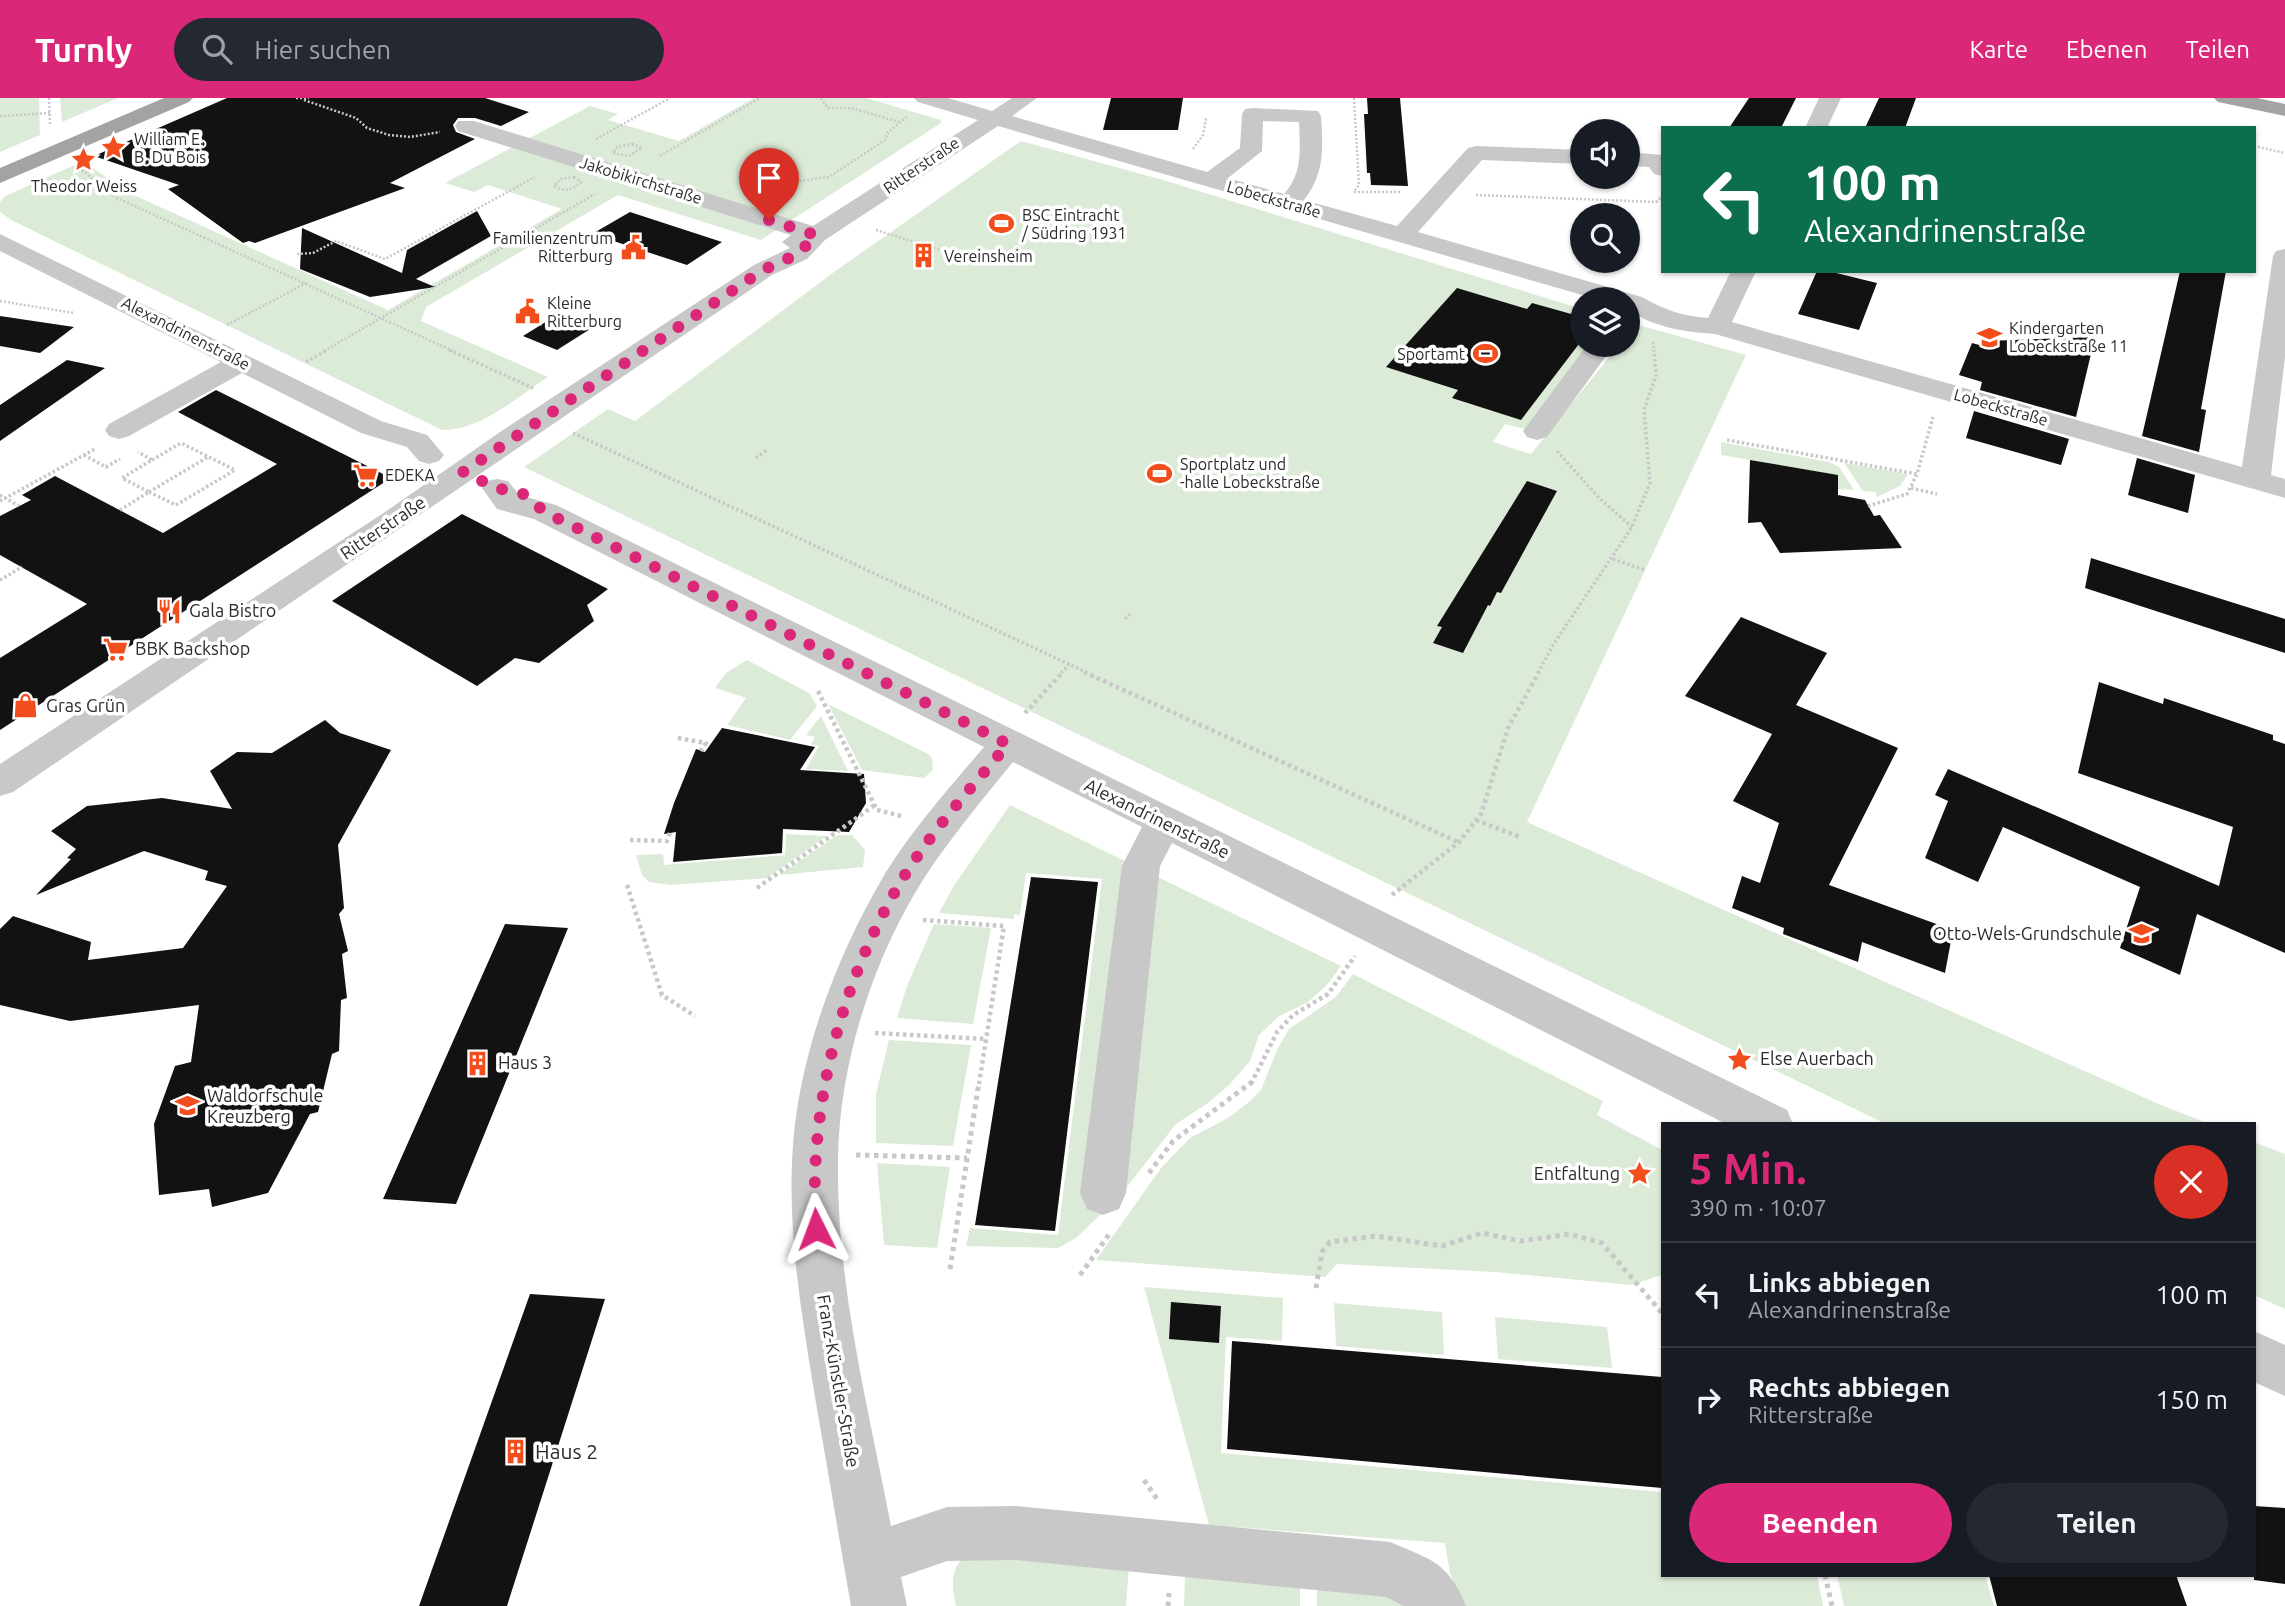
<!DOCTYPE html>
<html lang="de">
<meta charset="utf-8">
<style>
body{margin:0;font-family:Ubuntu,sans-serif;background:#242831;color:#f1f3f6;height:100vh;display:flex;flex-direction:column;font-size:26px;white-space:nowrap}
*{box-sizing:border-box;margin:0}
p{font-size:23px;color:#9ea1a6}
.icon{flex:none;width:38px;height:38px;fill:none;stroke:currentColor;stroke-width:2;stroke-linecap:round;stroke-linejoin:round}
.map{position:relative;flex:1;overflow:hidden}
.sheet{position:absolute;left:1661px;top:1024px;width:595px;height:455px;display:flex;flex-direction:column;background:#171b24;border-radius:0px;box-shadow:0 2px 5px #0004}
.sheet>*{flex:none}
.top-card{position:absolute;left:1661px;top:28px;width:595px;height:147px;border-radius:0px;box-shadow:0 2px 5px #0004;background:#0b6e4f;color:#fff;overflow:hidden}
.buttons{position:absolute;left:1570px;top:21px;display:grid;gap:14px}
.buttons a{display:grid;place-items:center;width:70px;height:70px;border-radius:50%;background:#171b24;box-shadow:0 2px 5px #0004;font-size:35px}
.pin{position:absolute;display:grid;place-items:center;width:60px;height:60px;color:#fff;margin:-72px -30px;border-radius:50% 50% 50% 0;rotate:-45deg;box-shadow:0 0 7px #0007}
.pin .icon{rotate:45deg}
.me{position:absolute;width:77px;margin:-38px;rotate:357deg;stroke-linejoin:round;filter:drop-shadow(0 0 5px #0008)}
.turn{display:flex;align-items:center;gap:24px;height:147px;padding:0 28px;font-size:32px}
.turn .icon{width:91px;height:91px;stroke-width:2.5}
.turn b{display:block;font-size:49px;line-height:60px}
.round{display:grid;place-items:center;flex:none;width:74px;height:74px;border-radius:37px;background:#242831}
.headline{display:flex;align-items:center;justify-content:space-between;height:119px;padding:0 28px}
h1{font-size:42px;font-weight:600;line-height:52px;color:#db2777}
.button{display:flex;gap:14px;margin-top:auto;padding:14px 28px}
.button a{flex:1;height:80px;border-radius:42px;background:#db2777;color:#fff;font-size:28px;font-weight:600;line-height:80px;text-align:center}
.button a+a{background:#242831;color:#f1f3f6}
ul{padding:0;list-style:none}
li{display:flex;align-items:center;gap:21px;height:105px;padding:0 28px;border-top:2px solid #363941}
li div{flex:1}
li b{display:block;font-size:26px}
li em{font-style:normal}
header{display:flex;align-items:center;gap:42px;box-sizing:border-box;height:98px;padding:0 35px;background:#db2777;color:#fff}
header strong{font-size:33px}
nav{display:flex;gap:38px;margin-inline-start:auto;font-size:24px}
.search{width:490px;height:63px;background:#242831;display:flex;align-items:center;gap:18px;box-sizing:border-box;padding:0 24px;border-radius:38px;color:#9ea1a6;font-size:26px}
.map>svg:first-child{display:block}
.green{fill:#dcebd7}
.building{fill:#121212}
.lines{fill:none;stroke-linecap:round;stroke-linejoin:round}
.path-far3{stroke:#c8c8c8;stroke-width:2.5;stroke-dasharray:2 2;stroke-linecap:butt}
.path-far2{stroke:#c8c8c8;stroke-width:3.5;stroke-dasharray:2.5 2.5;stroke-linecap:butt}
.path-far1{stroke:#c8c8c8;stroke-width:4.5;stroke-dasharray:3.5 3.5;stroke-linecap:butt}
.path{stroke:#c8c8c8;stroke-width:5;stroke-dasharray:4.5 4.5;stroke-linecap:butt}
.minor{fill:#c8c8c8;fill-rule:evenodd}
.major{fill:#a3a3a3;fill-rule:evenodd}
.route{stroke:#db2777;stroke-width:12;stroke-dasharray:0 21.6}
.labels{text-anchor:middle;stroke-width:7;stroke-linejoin:round;paint-order:stroke}
.far-poi-label{font-size:16px;fill:#2b2b2b;stroke:#fff;text-anchor:start}
.far-street-label{font-size:16px;fill:#2b2b2b;stroke:#fff}
.street-label{font-size:18px;fill:#2b2b2b;stroke:#fff}
.poi-label{font-size:18px;fill:#2b2b2b;stroke:#fff;text-anchor:start}
.near-poi-label{font-size:21px;fill:#2b2b2b;stroke:#fff;text-anchor:start}
</style>
<header>
<strong>Turnly</strong>
<div class="search"><svg class="icon" aria-label="search" viewBox="0 0 24 24"><circle cx="10" cy="10" r="6"/><path d="M15 15l6 6"/></svg>Hier suchen</div>
<nav><a>Karte</a><a>Ebenen</a><a>Teilen</a></nav>
</header>
<div class="map">
<svg width="2285" height="1508" viewBox="0 0 2285 1508">
<rect width="100%" height="100%" fill="#fff"/>
<path class="green" d="M0 0H39L40 37 0 54Z
M60 0H118L62 24Z
M754 0H866L941 22V25L761 142 618 97 426 209 421 223 548 279C516 300 481 332 442 332L11 122 0 114V104L5 98 86 62V65L127 94 388 212 562 111 488 87 474 94 445 85 590 8 618 16 608 22 679 43Z
M1021 43 1163 82 1582 211V247H1588L1525 331 1505 326 1493 344 1531 356 1619 247H1628V235L1635 226 1746 257 1527 724 2161 1007 2207 1025H1884L524 369 608 311 635 323 834 174Z
M1721 344 1829 364 1839 369 1854 392 1838 391V377L1721 357Z
M1844 365 1908 376 1900 388 1877 399 1876 394 1863 393Z
M747 562 809 595 817 608 790 642 727 627 746 600 715 590 726 575Z
M828 606 928 656 932 660 933 672 924 680 862 672Z
M821 618 848 673 806 671 819 648 811 646 815 639 806 637Z
M1010 707 1341 868 1327 887 1308 904 1278 919 1259 937 1250 963 1229 987 1208 1005 1176 1026 1120 1098 1076 1140 1058 1150 966 1148 970 1130 1058 1137 1102 781 1026 775 1020 817 1014 816V821L939 815 953 789Z
M786 736 827 738 767 780 670 787 649 784 642 777 636 757 663 756 664 767 785 757Z
M838 737H852L865 752 863 769 779 777Z
M934 826 991 830 973 926 897 920 907 888Z
M1353 876 1603 1003 1597 1017 1662 1052V1177L1631 1187 1495 1174 1337 1166 1325 1179 1096 1162 1161 1070 1190 1040 1228 1020 1249 1004 1261 992 1277 952 1289 931 1336 899Z
M889 942 971 947 953 1048 876 1045V996Z
M2254 1044 2285 1056V1211L2254 1197Z
M877 1065 950 1069 937 1150 884 1147Z
M1144 1189 1283 1200 1282 1243 1226 1239 1221 1355 1662 1394V1477H1817L1823 1508H1464L1450 1475 1445 1445 1209 1427Z
M1334 1205 1442 1214 1444 1257 1336 1248Z
M1495 1219 1607 1229 1612 1270 1498 1261Z
M969 1454 1129 1467 1126 1508H956C951 1486 950 1469 969 1454Z
M1185 1477 1300 1485V1508H1184Z
M1837 1477H1985L1994 1508H1844Z
M1317 1485 1382 1494 1407 1508H1317Z"/>
<path class="building" d="M227 0H485L529 14 501 28 475 20H458L453 27 456 34 475 41 390 85 405 90 255 145 249 143 243 145 168 91 179 87 94 58Z
M1111 0H1183L1178 32H1103Z
M1367 0H1400L1408 88 1371 87 1370 75H1367L1364 16H1368Z
M1749 0H1796L1781 30H1729Z
M1879 0H1916L1905 30H1865Z
M477 113 491 138 416 181 435 189 370 199 300 171 302 130 402 175 407 152Z
M630 114 722 144 687 167 592 136Z
M1817 173H1828L1877 185 1859 232 1798 216Z
M2180 173H2226L2201 311 2206 312 2199 354 2142 338Z
M1457 190 1527 211 1532 205 1582 219V242L1521 322 1452 300 1458 292 1386 269Z
M560 215 595 228 557 252 523 238Z
M0 218 74 229 40 255 0 248Z
M2095 239 2076 319 1980 292 1982 284 1959 277 1972 245 1983 248 1985 243Z
M67 262 105 270 0 343V307Z
M216 292 391 380 0 632V560L87 506 0 457V418L31 402 22 397 55 378 163 435 277 366 178 314Z
M1974 313 2069 341 2061 367 1966 340Z
M2137 360 2195 377 2188 415 2128 397Z
M1750 362 1838 377V397L1865 402 1874 418 1880 417 1902 450 1780 455 1761 424 1748 425Z
M1527 383 1557 393 1501 495 1497 494 1490 508 1488 507 1463 555 1433 545 1442 529 1437 528Z
M462 416 608 491 587 507 594 523 539 565 515 560 477 588 332 503Z
M2091 460 2285 521V555L2085 490Z
M1741 519 1827 555 1796 607 1898 650 1829 787 1953 832 1945 875 1862 844 1858 864 1783 836 1784 830 1732 810 1742 778 1760 785 1779 725 1733 703 1772 636 1685 598Z
M2099 584 2163 606 2164 600 2273 637V642L2285 646V855L2197 816 2180 877 2120 850 2140 789 2003 729 1978 784 1925 760 1948 703 1935 697 1948 671 2219 788 2233 729 2078 675Z
M325 622 340 635 391 652 338 747 344 810 339 816 348 853 342 856 347 900 341 902 339 953 332 956 318 1014 310 1016 268 1095 212 1109 209 1091 159 1097 154 1026 175 968 191 964 199 907 70 923 0 907V831L13 818 91 844 88 862 183 850 227 788 205 782 208 773 144 753 36 797 71 761 67 760 76 751 51 733 87 708 162 700 232 711 210 673 237 654 272 655Z
M722 630 815 649 800 672 864 676 866 705 849 734 783 731 782 755 673 764 676 734 664 736 674 705 696 651 705 654Z
M1031 779 1098 784 1055 1133 975 1127Z
M505 826 568 830 456 1106 383 1101Z
M530 1196 605 1201 507 1508H419Z
M1171 1204 1221 1208 1219 1245 1169 1241Z
M1232 1243 1662 1279V1390L1227 1351Z
M2254 1408 2285 1410V1486L2254 1482Z
M1989 1477H2176L2187 1508H1997Z"/>
<g class="lines">
<path class="path-far3" d="M49 0 50 27
M296 0H309
M821 0 828 10H851L899 24
M1354 0 1359 87 1355 92
M304 2 356 20 367 30 389 37 410 39 440 34
M0 18 50 15
M596 41 670 0
M632 46 642 50 629 58 613 55 617 49Z
M2254 48 2285 55
M1193 51 1203 37 1206 20
M660 58 760 0
M82 72 117 100 453 253
M574 79 581 84C573 92 564 94 554 88L560 81Z
M1354 94H1401
M779 96 799 83 829 79 885 42 888 34 908 18
M1476 97 1656 104 1662 99
M876 132 969 161
M297 156 313 155 336 143 385 161 535 79
M0 203 74 215
M227 227 306 185
M1653 244 1654 253
M324 253 595 96"/>
<path class="path-far2" d="M449 252 533 290
M306 264 327 252
M573 335 1088 575
M1727 342 1917 376 1933 319
M1557 353 1599 400 1632 429
M84 357 106 369 120 361
M756 360 767 352
M1911 390 1937 396
M149 394 176 407 235 372 181 345 152 362
M149 394 208 359
M0 397 19 408
M0 403 95 351
M1868 408 1907 396 1917 376
M120 412 149 394 122 380 152 362 138 354
M1613 461 1645 472
M0 482 22 469
M1125 521 1130 516
M1061 575 1069 567
M1538 575 1553 547 1632 429 1650 385 1644 312 1656 277 1654 252"/>
<path class="path-far1" d="M1084 574 1458 744
M818 593 877 712 901 718
M1025 615 1063 574
M678 640 706 645 701 653
M1476 722 1520 739
M630 742 667 743 670 735
M627 787 662 897 695 918
M757 790 875 707
M1392 797 1459 744 1481 716 1508 630 1539 574
M923 822 1004 828 979 986
M875 935 986 941
M1251 986 1277 934 1293 917 1328 896 1355 858"/>
<path class="path" d="M856 1057 967 1060
M1149 1075 1173 1043 1252 984
M950 1171 979 984
M1080 1177 1110 1135
M1316 1190 1322 1154 1330 1144 1376 1138 1442 1148 1482 1135 1521 1143 1570 1136 1602 1145 1662 1215
M1144 1382 1157 1401
M1825 1477 1832 1508
M1168 1508 1169 1495"/>
<path class="minor" d="M914 0H948L992 13 1012 0H1037L1012 18 1207 74 1240 50 1242 16 1245 11 1253 10 1318 13 1321 18C1323 50 1325 75 1304 102L1397 128 1468 50 1476 48 1582 52V66L1482 62 1418 134 1642 199C1664 212 1683 218 1708 220L1731 173H1756L1732 224 2242 369 2273 158 2276 153 2285 151V259L2271 377 2285 381V400L1715 236C1684 234 1654 229 1628 212V201H1596L998 28 825 142 807 161 772 177 13 694 0 698V666L388 412 503 332 754 167 790 150 782 144 791 137 458 33 455 28 458 23H474L813 128 978 22 918 4ZM1263 23 1299 24C1300 51 1303 75 1284 96L1228 80 1262 53Z
M1819 0H1841L1827 30H1805Z
M1628 54 1662 57V78L1654 76 1649 69 1628 68Z
M0 136 381 323 427 337 444 357 439 363 429 366 419 363 407 349 361 335 242 275 129 338 119 341 109 338 105 332 109 326 221 264 0 153Z
M1587 247H1614L1547 339 1537 342 1527 339 1523 333Z
M497 381 508 383 519 397 556 407 1787 1012 1793 1026H1726L1172 745 1160 768 1126 1095 1119 1111 1103 1117 1087 1111 1080 1095 1122 768 1142 729 1013 664C979 706 943 748 915 795 869 873 839 971 838 1062 836 1185 868 1308 891 1428L947 1409 1015 1408 1390 1444C1432 1462 1448 1464 1466 1508H1404L1386 1499 1015 1462 947 1463 901 1479 907 1508H851C839 1440 828 1373 816 1305 801 1213 784 1119 795 1026 806 938 841 850 886 774 914 729 950 689 984 649L534 421 497 411 482 390 486 383Z
M2254 1233 2285 1247V1298L2254 1284Z"/>
<path class="major" d="M164 0H193L189 4 0 85V70Z
M2214 0H2257L2285 6V18L2218 4Z"/>
</g>
<g class="lines">
<path class="route" d="M769 122 816 137 798 156 763 172 463 374 497 390 523 396 545 414 1008 646C970 691 930 735 900 785 840 887 808 1012 816 1131"/>
</g>
<defs>
<symbol id="sight-bare" viewBox="-9 -9 18 18"><path d="M0-6L1.8-2.2L6-1.7L2.9 1.2L3.7 5.4L0 3.3L-3.7 5.4L-2.9 1.2L-6-1.7L-1.8-2.2Z" fill="#f24e1d" stroke="#fff" stroke-width="2.5" paint-order="stroke"/></symbol>
<symbol id="stadium-bare" viewBox="-9 -9 18 18"><path d="M0-5a6.5 5 0 1 0 0 10a6.5 5 0 1 0 0-10ZM-3.5-1.8h7v3.6h-7Z" fill="#f24e1d" stroke="#fff" stroke-width="2.5" paint-order="stroke"/></symbol>
<symbol id="civic-bare" viewBox="-9 -9 18 18"><path d="M-.6-6.5H3V-4.5H.6V-3L4-1V1h2V6H-6V1h2V-1L-.6-3ZM-1.2 2.5V6h2.4V2.5Z" fill="#f24e1d" stroke="#fff" stroke-width="2.5" paint-order="stroke"/></symbol>
<symbol id="building-bare" viewBox="-9 -9 18 18"><path d="M-4-6H4V6H1V3H-1V6H-4ZM-2.5-4.3h1.7v1.8h-1.7ZM.8-4.3h1.7v1.8H.8ZM-2.5-1h1.7V.8h-1.7ZM.8-1h1.7V.8H.8Z" fill="#f24e1d" stroke="#fff" stroke-width="2.5" paint-order="stroke"/></symbol>
<symbol id="school-bare" viewBox="-9 -9 18 18"><path d="M0-5L7-2L0 1L-7-2ZM-4 1L0 2.5L4 1V4Q0 6-4 4Z" fill="#f24e1d" stroke="#fff" stroke-width="2.5" paint-order="stroke"/></symbol>
<symbol id="supermarket-bare" viewBox="-9 -9 18 18"><path d="M-6-5.5h2.5l.6 2H6L4.5 2H-2.5L-4.4-4H-6ZM-1.5 3.2a1.3 1.3 0 1 0 .1 0ZM3 3.2a1.3 1.3 0 1 0 .1 0Z" fill="#f24e1d" stroke="#fff" stroke-width="2.5" paint-order="stroke"/></symbol>
<symbol id="restaurant-bare" viewBox="-9 -9 18 18"><path d="M-5-6h1v4h1v-4h1v4h1v-4h1v5L-1.5 .5V6h-2V.5L-5-1ZM5-6V6H3V1.5H1.5Q1.5-4 5-6Z" fill="#f24e1d" stroke="#fff" stroke-width="2.5" paint-order="stroke"/></symbol>
<symbol id="shop-bare" viewBox="-9 -9 18 18"><path d="M-5-2.5h2.3a2.7 3.5 0 0 1 5.4 0H5L5.5 6h-11ZM-1.5-2.5h3a1.5 2.3 0 0 0-3 0Z" fill="#f24e1d" stroke="#fff" stroke-width="2.5" paint-order="stroke"/></symbol>
</defs>
<g fill-rule="evenodd">
<use href="#sight-bare" x="96" y="32" width="35" height="35"/>
<use href="#sight-bare" x="66" y="44" width="35" height="35"/>
<use href="#stadium-bare" x="984" y="108" width="35" height="35"/>
<use href="#civic-bare" x="616" y="132" width="35" height="35"/>
<use href="#building-bare" x="906" y="140" width="35" height="35"/>
<use href="#civic-bare" x="510" y="196" width="35" height="35"/>
<use href="#school-bare" x="1972" y="222" width="35" height="35"/>
<use href="#stadium-bare" x="1468" y="238" width="35" height="35"/>
<use href="#stadium-bare" x="1142" y="358" width="35" height="35"/>
<use href="#supermarket-bare" x="348" y="360" width="35" height="35"/>
<use href="#restaurant-bare" x="152" y="496" width="35" height="35"/>
<use href="#supermarket-bare" x="98" y="534" width="35" height="35"/>
<use href="#shop-bare" x="8" y="590" width="35" height="35"/>
<use href="#school-bare" x="2124" y="818" width="35" height="35"/>
<use href="#sight-bare" x="1722" y="944" width="35" height="35"/>
<use href="#building-bare" x="460" y="948" width="35" height="35"/>
<use href="#school-bare" x="170" y="990" width="35" height="35"/>
<use href="#sight-bare" x="1622" y="1058" width="35" height="35"/>
<use href="#building-bare" x="498" y="1336" width="35" height="35"/>
</g>
<g class="labels">
<g class="far-poi-label">
<text x="134" y="47">William E.<tspan x="134" dy="18">B. Du Bois</tspan></text>
<text x="84" y="94" text-anchor="middle">Theodor Weiss</text>
<text x="1022" y="123">BSC Eintracht<tspan x="1022" dy="18">/ Südring 1931</tspan></text>
<text x="613" y="146" text-anchor="end">Familienzentrum<tspan x="613" dy="18">Ritterburg</tspan></text>
<text x="944" y="164">Vereinsheim</text>
<text x="547" y="211">Kleine<tspan x="547" dy="18">Ritterburg</tspan></text>
<text x="2009" y="236">Kindergarten<tspan x="2009" dy="18">Lobeckstraße 11</tspan></text>
<text x="1465" y="262" text-anchor="end">Sportamt</text>
<text x="1180" y="372">Sportplatz und<tspan x="1180" dy="18">-halle Lobeckstraße</tspan></text>
<text x="385" y="383">EDEKA</text>
</g>
<g class="far-street-label">
<text transform="translate(921 67) rotate(-34)" y="6">Ritterstraße</text>
<text transform="translate(641 82) rotate(17)" y="6">Jakobikirchstraße</text>
<text transform="translate(1274 101) rotate(16)" y="6">Lobeckstraße</text>
<text transform="translate(186 235) rotate(27)" y="6">Alexandrinenstraße</text>
<text transform="translate(2001 309) rotate(16)" y="6">Lobeckstraße</text>
</g>
<g class="street-label">
<text transform="translate(383 430) rotate(-34)" y="6">Ritterstraße</text>
<text transform="translate(1157 721) rotate(26)" y="6">Alexandrinenstraße</text>
<text transform="translate(838 1283) rotate(80)" y="6">Franz-Künstler-Straße</text>
</g>
<g class="poi-label">
<text x="189" y="519">Gala Bistro</text>
<text x="135" y="557">BBK Backshop</text>
<text x="46" y="614">Gras Grün</text>
<text x="2122" y="842" text-anchor="end">Otto-Wels-Grundschule</text>
<text x="1760" y="967">Else Auerbach</text>
<text x="498" y="971">Haus 3</text>
<text x="207" y="1004">Waldorfschule<tspan x="207" dy="21">Kreuzberg</tspan></text>
<text x="1620" y="1082" text-anchor="end">Entfaltung</text>
</g>
<g class="near-poi-label">
<text x="535" y="1361">Haus 2</text>
</g>
</g>
</svg>
<div class="buttons">
<a><svg class="icon" aria-label="sound" viewBox="0 0 24 24"><path d="M4 9h4l5-4v14l-5-4H4zM17 9q2 3 0 6"/></svg></a>
<a><svg class="icon" aria-label="search" viewBox="0 0 24 24"><circle cx="10" cy="10" r="6"/><path d="M15 15l6 6"/></svg></a>
<a><svg class="icon" aria-label="layers" viewBox="0 0 24 24"><path d="M12 4l9 5-9 5-9-5zM3 14l9 5 9-5"/></svg></a>
</div>
<div class="pin" style="left:769px;top:122px;background:#d93025"><svg class="icon" aria-label="arrive" viewBox="0 0 24 24"><path d="M6 21V4h12l-3 4 3 4H6"/></svg></div>
<svg class="me" style="left:816px;top:1131px" viewBox="-20 -20 40 40"><path d="M0-17L14 15 0 8-14 15z" fill="#db2777" stroke="#fff" stroke-width="4"/></svg>
<div class="top-card">
<div class="turn"><svg class="icon" aria-label="left" viewBox="0 0 24 24"><path d="M17 20v-9H6M10 6l-5 5 5 5"/></svg><div><b>100 m</b>Alexandrinenstraße</div></div>
</div>
<section class="sheet">
<div class="headline"><div><h1>5 Min.</h1><p>390 m · 10:07</p></div><a class="round" style="background:#d93025;color:#fff"><svg class="icon" aria-label="close" viewBox="0 0 24 24"><path d="M6 6l12 12M18 6L6 18"/></svg></a></div>
<ul>
<li><svg class="icon" aria-label="left" viewBox="0 0 24 24"><path d="M17 20v-9H6M10 6l-5 5 5 5"/></svg><div><b>Links abbiegen</b><p>Alexandrinenstraße</p></div><em>100 m</em></li>
<li><svg class="icon" aria-label="right" viewBox="0 0 24 24"><path d="M7 20v-9h11M14 6l5 5-5 5"/></svg><div><b>Rechts abbiegen</b><p>Ritterstraße</p></div><em>150 m</em></li>
</ul>
<div class="button"><a>Beenden</a><a>Teilen</a></div>
</section>
</div>
